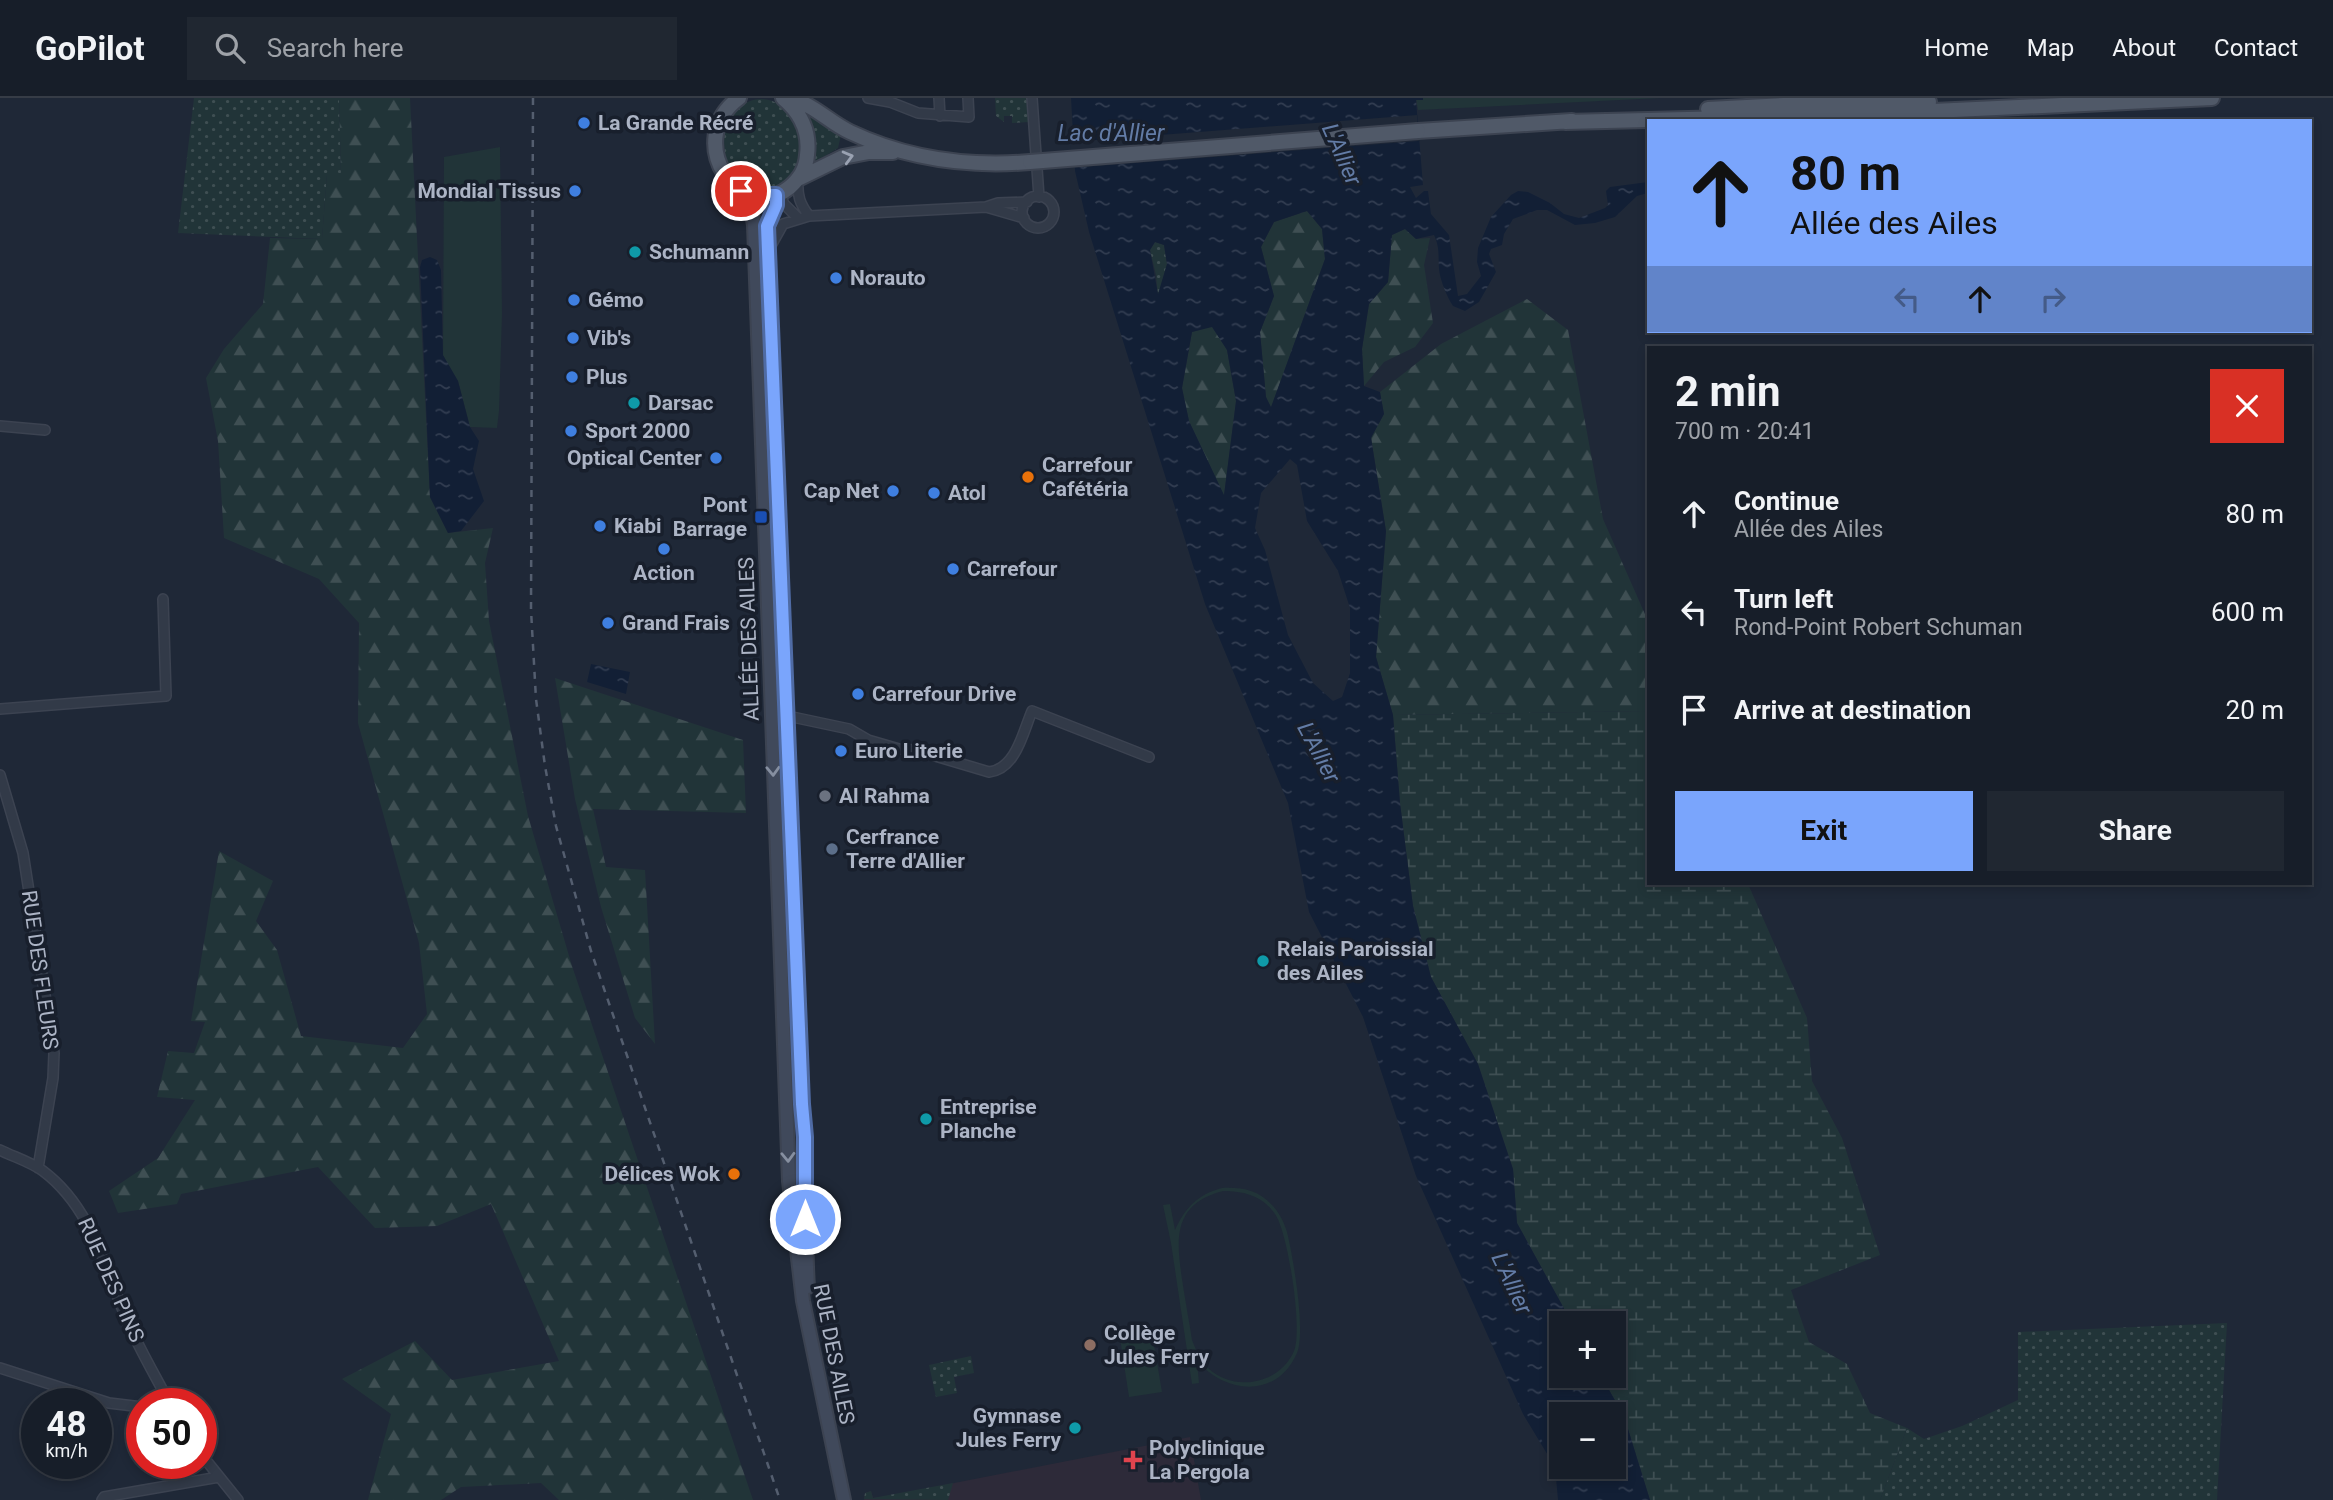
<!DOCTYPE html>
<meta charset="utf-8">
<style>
body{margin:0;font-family:Roboto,sans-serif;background:#202731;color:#f1f3f6;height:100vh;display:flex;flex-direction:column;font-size:26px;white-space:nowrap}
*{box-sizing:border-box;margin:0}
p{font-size:23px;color:#9ea2a8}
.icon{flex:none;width:38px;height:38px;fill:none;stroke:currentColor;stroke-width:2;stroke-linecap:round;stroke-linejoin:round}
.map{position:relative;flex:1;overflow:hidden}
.drawer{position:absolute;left:1647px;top:248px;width:665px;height:539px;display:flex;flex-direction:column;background:#171e29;border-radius:0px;box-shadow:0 4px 10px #0003,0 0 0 2px #363c46}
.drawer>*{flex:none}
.banner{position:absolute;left:1647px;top:21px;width:665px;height:214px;border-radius:0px;box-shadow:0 4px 10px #0003,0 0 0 2px #363c46;background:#7aa5fc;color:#111;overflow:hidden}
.buttons{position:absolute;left:1549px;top:1213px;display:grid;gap:14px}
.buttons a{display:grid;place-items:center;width:77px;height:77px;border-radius:0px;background:#171e29;box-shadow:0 4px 10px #0003,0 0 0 2px #363c46;font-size:35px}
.speed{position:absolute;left:21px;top:1290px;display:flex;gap:14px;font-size:35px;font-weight:700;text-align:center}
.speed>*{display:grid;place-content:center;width:91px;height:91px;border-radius:50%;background:#171e29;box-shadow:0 4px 10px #0003,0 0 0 2px #363c46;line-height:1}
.speed small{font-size:18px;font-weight:400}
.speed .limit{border:10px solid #d22;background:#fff;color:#111}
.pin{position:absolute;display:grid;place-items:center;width:60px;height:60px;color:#fff;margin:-30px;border:4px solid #fff;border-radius:50%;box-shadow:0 2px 7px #0007}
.me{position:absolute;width:77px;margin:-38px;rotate:0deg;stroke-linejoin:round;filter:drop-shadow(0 0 5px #0008)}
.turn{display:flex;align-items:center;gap:24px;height:147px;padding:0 28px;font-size:32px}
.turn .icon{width:91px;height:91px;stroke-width:2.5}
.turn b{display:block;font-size:49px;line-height:60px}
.lanes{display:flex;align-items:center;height:66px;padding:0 28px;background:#0003;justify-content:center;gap:35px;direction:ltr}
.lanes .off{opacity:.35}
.round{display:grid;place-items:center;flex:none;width:74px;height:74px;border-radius:0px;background:#202731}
.summary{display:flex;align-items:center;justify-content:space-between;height:119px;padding:0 28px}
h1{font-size:42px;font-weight:700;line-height:52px}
.action{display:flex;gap:14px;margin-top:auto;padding:14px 28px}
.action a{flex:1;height:80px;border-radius:0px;background:#7aa5fc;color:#111;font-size:28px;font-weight:700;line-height:80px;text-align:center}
.action a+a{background:#202731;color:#f1f3f6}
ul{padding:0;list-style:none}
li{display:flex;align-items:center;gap:21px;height:98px;padding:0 28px}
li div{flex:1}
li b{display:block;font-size:26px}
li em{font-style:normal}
header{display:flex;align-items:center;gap:42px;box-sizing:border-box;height:98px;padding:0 35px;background:#171e29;border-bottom:2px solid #363c46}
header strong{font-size:33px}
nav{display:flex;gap:38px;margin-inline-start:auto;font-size:24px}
.search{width:490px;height:63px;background:#202731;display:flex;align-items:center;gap:18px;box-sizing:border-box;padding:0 24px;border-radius:0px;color:#9ea2a8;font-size:26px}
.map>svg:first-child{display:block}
.medical{fill:#2d2a39}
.grass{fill:url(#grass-dots)}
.forest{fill:url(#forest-firs)}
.wetland{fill:url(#wetland-marsh)}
.garden{fill:#213438;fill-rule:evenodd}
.water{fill:url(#water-ripples);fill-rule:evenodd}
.pier{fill:#1f2837}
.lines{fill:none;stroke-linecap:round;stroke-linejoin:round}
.street-casing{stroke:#3c4351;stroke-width:12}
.secondary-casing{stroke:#3c4351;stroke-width:16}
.primary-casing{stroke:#3c4351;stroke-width:18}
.street{stroke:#323a48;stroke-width:9}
.secondary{stroke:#40495b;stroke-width:12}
.primary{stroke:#505968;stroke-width:14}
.rail{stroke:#545e6f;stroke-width:2.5;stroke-dasharray:7 7;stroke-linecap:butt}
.primary-bridge-casing{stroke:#3c4351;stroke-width:18;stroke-linecap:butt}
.primary-bridge{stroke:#505968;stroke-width:14}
.oneway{stroke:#9aa2b2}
.oneway2{stroke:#868fa0}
.route-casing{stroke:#4f6ba4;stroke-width:18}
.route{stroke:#7aa5fc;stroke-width:12}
.shop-dot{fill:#3f7fe0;stroke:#181f2c;stroke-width:2.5}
.culture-dot{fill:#0f9aa8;stroke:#181f2c;stroke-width:2.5}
.food-dot{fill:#e8710a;stroke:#181f2c;stroke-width:2.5}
.transit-dot{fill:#1a4fb4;stroke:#181f2c;stroke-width:2.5}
.worship-dot{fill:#6b7280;stroke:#181f2c;stroke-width:2.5}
.service-dot{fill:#5c6f8a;stroke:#181f2c;stroke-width:2.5}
.education-dot{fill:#8d6e63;stroke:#181f2c;stroke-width:2.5}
.health-dot{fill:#e0444e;stroke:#181f2c;stroke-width:2.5}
.labels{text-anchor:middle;stroke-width:7;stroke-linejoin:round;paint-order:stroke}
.poi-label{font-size:21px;font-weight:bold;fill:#acb4c5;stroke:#181f2c;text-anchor:start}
.street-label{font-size:21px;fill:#acb4c5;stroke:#181f2c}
.water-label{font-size:23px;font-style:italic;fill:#637ca6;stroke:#181f2c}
</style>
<header>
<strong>GoPilot</strong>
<div class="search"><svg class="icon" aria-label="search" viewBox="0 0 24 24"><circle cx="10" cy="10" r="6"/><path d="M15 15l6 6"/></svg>Search here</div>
<nav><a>Home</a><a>Map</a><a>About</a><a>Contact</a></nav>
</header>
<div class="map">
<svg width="2333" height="1402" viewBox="0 0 2333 1402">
<defs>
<pattern id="grass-dots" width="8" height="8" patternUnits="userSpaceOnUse" patternTransform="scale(1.75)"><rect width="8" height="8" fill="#213438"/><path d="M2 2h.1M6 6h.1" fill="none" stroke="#3f4f53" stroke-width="1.8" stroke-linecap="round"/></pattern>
<pattern id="forest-firs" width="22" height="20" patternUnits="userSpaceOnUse" patternTransform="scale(1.75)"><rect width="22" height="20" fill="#213438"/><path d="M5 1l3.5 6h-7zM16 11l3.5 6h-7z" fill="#3f4f53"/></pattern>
<pattern id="wetland-marsh" width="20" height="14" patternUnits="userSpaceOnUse" patternTransform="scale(1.75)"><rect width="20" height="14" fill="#213438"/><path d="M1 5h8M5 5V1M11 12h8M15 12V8" fill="none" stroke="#3f4f53"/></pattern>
<pattern id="water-ripples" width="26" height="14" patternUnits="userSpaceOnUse" patternTransform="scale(1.75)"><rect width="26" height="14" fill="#121f35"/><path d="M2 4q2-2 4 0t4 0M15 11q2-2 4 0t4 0" fill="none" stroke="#323d51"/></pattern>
</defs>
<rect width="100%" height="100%" fill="#1f2837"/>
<path class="medical" d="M1190 1339 1201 1402H864L865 1395 871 1393 873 1400 893 1397Z"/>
<path class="grass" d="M194 0H339L341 76H327L322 141 178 135Z
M995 0H1028L1029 24 1012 25V18H1004V24L996 18Z
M760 1C807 1 818 86 768 90 714 95 708 5 760 1Z
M803 11 841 37 838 50 812 66 814 37Z
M1155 144 1164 147 1167 166 1158 199 1156 177 1150 152Z
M2227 1225 2217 1402H1880L1907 1330 1924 1341 1962 1328 2018 1302V1234Z
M971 1258 974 1275 954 1279 957 1295 936 1299 929 1267Z
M953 1385 948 1402 864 1401 865 1395 871 1393 873 1400Z"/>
<path class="forest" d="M339 0H410L430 399 448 435 493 430 485 465 489 523 528 718 572 868 753 1402H559L541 1385 461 1389 441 1402H368L391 1316 342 1281 415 1243 452 1282 559 1263 491 1106 437 1128 375 1130 318 1069 181 1096 177 1106 118 1115 109 1093 158 1060 195 1002 157 999 168 953 194 955 205 924 191 923 219 753 273 783 256 823 277 852 301 938 403 950 427 916 419 845 358 625 359 525 319 481 224 440 218 343 206 280 224 251 263 206 270 140 322 141 327 76 341 75Z
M1307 113 1322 131 1325 161 1271 310 1266 299 1260 234 1274 198 1261 149 1274 124Z
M1405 131 1416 141 1430 140 1424 167 1433 225 1415 249 1384 264 1364 288 1362 251 1369 206 1388 184 1392 137Z
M1527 201 1568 232 1603 421 1648 523V613L1393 617 1376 559 1386 433 1371 339 1384 316 1380 294 1441 246Z
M1212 228 1227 252 1236 303 1224 398 1189 323 1182 290 1192 234Z
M555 580 743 642 746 715 593 711 606 769 645 772 655 946 635 920 601 809 575 701Z"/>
<path class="wetland" d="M1648 613V786H1748L1807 920 1812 983 1842 1040 1880 1157 1791 1192 1809 1244 1847 1266 1870 1315 1907 1330 1880 1402H1650L1624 1318 1601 1278H1614V1225H1572L1517 1125 1513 1071 1478 966 1431 879 1413 808 1400 705 1393 617Z"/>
<path class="garden" d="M1423 0H1660L1418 12 1416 1 1423 2Z
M500 49 502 216 499 313 497 330 470 329 458 283 443 258 444 59Z
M1222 1090C1241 1089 1258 1092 1271 1106 1279 1114 1284 1124 1287 1134 1293 1158 1306 1234 1297 1255 1277 1301 1226 1296 1197 1263L1199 1285 1192 1286 1171 1145 1163 1107 1170 1106 1175 1132C1185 1110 1198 1096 1222 1090ZM1223 1093C1244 1093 1263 1098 1275 1116 1288 1134 1303 1232 1294 1253 1280 1286 1234 1295 1208 1270 1200 1262 1196 1252 1192 1242 1189 1222 1185 1202 1182 1181 1176 1140 1173 1106 1223 1093Z
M1152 1235 1162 1294 1129 1299 1120 1240Z"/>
<path class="water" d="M1071 0H1423V2H1416L1423 87 1410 89 1416 100 1424 93H1428L1431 116 1449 137 1458 198 1467 196 1481 178 1477 164 1478 150 1491 119 1511 97 1518 93 1528 94 1550 105 1564 116 1579 120 1605 110 1608 107 1606 93 1610 89 1648 84V95L1637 98 1615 119 1595 125 1575 127 1547 112H1537L1513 121 1504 136 1502 147 1491 151 1489 156 1496 174 1479 204 1465 213 1453 208C1447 199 1440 182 1439 171 1438 158 1440 150 1434 137L1416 141 1405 131 1392 137 1388 184 1369 206 1362 251 1364 288 1380 294 1384 316 1371 340 1386 433 1376 559 1393 617 1400 705 1413 808 1431 879 1478 966 1513 1071 1517 1125 1572 1225H1561V1278H1601L1624 1318 1650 1402H1558L1555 1369 1523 1316 1416 1078 1363 919 1309 814 1288 705 1205 506 1089 134 1075 73ZM1307 113 1322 131 1325 161 1271 309 1266 299 1260 234 1274 198 1261 149 1274 124ZM1155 144 1164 147 1167 166 1158 196 1150 152ZM1212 229 1227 252 1236 303 1224 397 1189 323 1182 290 1192 234ZM1290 361 1297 367 1307 423 1338 473 1350 510V575L1342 599 1333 603 1313 585 1288 537 1265 452 1255 430 1261 395ZM1561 1316H1614V1368H1561Z
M430 159 437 162 441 172 443 257 458 283 470 329 479 343 473 371 484 403 461 433 448 435 430 399 420 169 422 162Z
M591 566 630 574 626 596 587 584Z"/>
<path class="pier" d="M1417 17 1419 43 1071 70 1070 44Z"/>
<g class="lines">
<defs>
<path id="street" d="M868 0 890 4 918 15 969 19 968 0
M939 0 940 18
M1032 0 1039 99
M798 82C797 98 800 106 809 118
M780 96 784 106 798 120
M1022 114a16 16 0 1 1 32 0a16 16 0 1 1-32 0Z
M986 109 1024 120
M769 151 783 126 809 118 986 109 998 105 1027 104
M0 328 45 332
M0 611 166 598 163 501
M783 617 849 631 868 642 899 651 915 652 989 674C1016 671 1023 634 1032 613L1149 659
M0 677 23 755 54 955 53 980 38 1070
M0 1052C14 1059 31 1064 43 1073 91 1109 104 1167 126 1220 138 1249 155 1277 170 1306
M0 1270 109 1305 142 1309
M201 1356 238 1402
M102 1402 104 1399 219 1379"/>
<path id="secondary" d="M741 93 751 111 754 127 789 1083 803 1203 844 1402
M777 98 776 107 767 128 802 1006C808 1067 804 1128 808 1189"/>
<path id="primary" d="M739 0C681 43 741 129 790 89 800 80 806 71 807 57 810 34 801 15 783 0
M789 0C817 8 827 23 850 34 907 61 968 69 1030 64
M1708 11 1840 4H1929
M1565 24 1848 17 2212 0
M1418 33 1572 23
M798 81 843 59 869 54H893"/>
</defs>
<use href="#street" class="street-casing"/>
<use href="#secondary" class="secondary-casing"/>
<use href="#primary" class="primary-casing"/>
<use href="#street" class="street"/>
<use href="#secondary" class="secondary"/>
<use href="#primary" class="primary"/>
<path class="rail" d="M533 0 531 512 536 601 545 668 556 728 591 853 780 1402"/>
<defs>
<path id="primary-bridge" d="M1030 64 1418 33"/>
</defs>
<use href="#primary-bridge" class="primary-bridge-casing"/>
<use href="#primary-bridge" class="primary-bridge"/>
</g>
<defs><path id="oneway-chevron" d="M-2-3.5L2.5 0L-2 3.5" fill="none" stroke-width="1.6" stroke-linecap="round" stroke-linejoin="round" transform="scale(1.75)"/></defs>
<use class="oneway" href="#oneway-chevron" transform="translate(848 59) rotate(-15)"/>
<g class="oneway2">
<use href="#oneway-chevron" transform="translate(773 673) rotate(88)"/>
<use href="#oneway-chevron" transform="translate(788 1059) rotate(88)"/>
</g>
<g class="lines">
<defs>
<path id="route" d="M741 93 755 97H776V107L767 128 802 1006 805 1039V1121"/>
</defs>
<use href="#route" class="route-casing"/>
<use href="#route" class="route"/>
</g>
<g class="shop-dot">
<circle cx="584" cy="25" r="7"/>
<circle cx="575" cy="93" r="7"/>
<circle cx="836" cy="180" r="7"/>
<circle cx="574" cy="202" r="7"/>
<circle cx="573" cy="240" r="7"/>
<circle cx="572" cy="279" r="7"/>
<circle cx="571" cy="333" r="7"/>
<circle cx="716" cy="360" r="7"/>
<circle cx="893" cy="393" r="7"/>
<circle cx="934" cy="395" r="7"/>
<circle cx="600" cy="428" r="7"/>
<circle cx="664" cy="451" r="7"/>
<circle cx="953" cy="471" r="7"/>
<circle cx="608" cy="525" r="7"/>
<circle cx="858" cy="596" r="7"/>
<circle cx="841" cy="653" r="7"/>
</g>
<g class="culture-dot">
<circle cx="635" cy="154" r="7"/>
<circle cx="634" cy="305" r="7"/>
<circle cx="1263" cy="863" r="7"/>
<circle cx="926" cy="1021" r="7"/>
<circle cx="1075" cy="1330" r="7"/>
</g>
<g class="food-dot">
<circle cx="1028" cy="379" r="7"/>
<circle cx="734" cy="1076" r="7"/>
</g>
<rect class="transit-dot" x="754" y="412" width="14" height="14" rx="3.5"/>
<circle class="worship-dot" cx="825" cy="698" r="7"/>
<circle class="service-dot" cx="832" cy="751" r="7"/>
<circle class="education-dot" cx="1090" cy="1247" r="7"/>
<path class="health-dot" d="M1129.5 1351.5h7v7h7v7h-7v7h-7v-7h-7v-7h7z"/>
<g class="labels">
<g class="poi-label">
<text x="598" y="32">La Grande Récré</text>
<text x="561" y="100" text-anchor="end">Mondial Tissus</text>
<text x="649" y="161">Schumann</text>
<text x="850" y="187">Norauto</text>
<text x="588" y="209">Gémo</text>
<text x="587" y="247">Vib's</text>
<text x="586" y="286">Plus</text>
<text x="648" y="312">Darsac</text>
<text x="585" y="340">Sport 2000</text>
<text x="702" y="367" text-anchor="end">Optical Center</text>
<text x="1042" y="374">Carrefour<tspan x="1042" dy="24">Cafétéria</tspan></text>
<text x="879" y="400" text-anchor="end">Cap Net</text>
<text x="948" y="402">Atol</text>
<text x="747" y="414" text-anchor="end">Pont<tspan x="747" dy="24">Barrage</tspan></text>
<text x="614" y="435">Kiabi</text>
<text x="967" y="478">Carrefour</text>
<text x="664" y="482" text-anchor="middle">Action</text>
<text x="622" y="532">Grand Frais</text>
<text x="872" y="603">Carrefour Drive</text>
<text x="855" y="660">Euro Literie</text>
<text x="839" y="705">Al Rahma</text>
<text x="846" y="746">Cerfrance<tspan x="846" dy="24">Terre d'Allier</tspan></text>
<text x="1277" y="858">Relais Paroissial<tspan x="1277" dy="24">des Ailes</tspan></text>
<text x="940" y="1016">Entreprise<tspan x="940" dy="24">Planche</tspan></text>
<text x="720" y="1083" text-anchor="end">Délices Wok</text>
<text x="1104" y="1242">Collège<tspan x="1104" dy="24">Jules Ferry</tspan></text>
<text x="1061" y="1325" text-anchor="end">Gymnase<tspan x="1061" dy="24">Jules Ferry</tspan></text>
<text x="1149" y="1357">Polyclinique<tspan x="1149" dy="24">La Pergola</tspan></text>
</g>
<g class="street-label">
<text transform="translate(749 541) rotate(-92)" y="7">ALLÉE DES AILES</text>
<text transform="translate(40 872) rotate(82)" y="7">RUE DES FLEURS</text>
<text transform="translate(111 1182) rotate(66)" y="7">RUE DES PINS</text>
<text transform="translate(834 1256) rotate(79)" y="7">RUE DES AILES</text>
</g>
<g class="water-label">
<text x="1111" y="43">Lac d'Allier</text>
<text transform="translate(1342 56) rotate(66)" y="8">L'Allier</text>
<text transform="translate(1319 654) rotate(62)" y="8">L'Allier</text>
<text transform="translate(1512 1185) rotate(65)" y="8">L'Allier</text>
</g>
</g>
</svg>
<div class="buttons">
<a>+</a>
<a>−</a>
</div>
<div class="speed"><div>48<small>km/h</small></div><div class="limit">50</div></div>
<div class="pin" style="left:741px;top:93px;background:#d93025"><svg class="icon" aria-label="arrive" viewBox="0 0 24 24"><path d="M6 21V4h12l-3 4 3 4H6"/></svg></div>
<svg class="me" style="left:805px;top:1121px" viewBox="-20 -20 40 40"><circle r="17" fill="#7aa5fc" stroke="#fff" stroke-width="3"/><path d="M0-11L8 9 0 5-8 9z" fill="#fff"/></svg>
<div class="banner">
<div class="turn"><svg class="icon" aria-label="ahead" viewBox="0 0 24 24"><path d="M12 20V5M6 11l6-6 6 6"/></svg><div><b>80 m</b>Allée des Ailes</div></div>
<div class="lanes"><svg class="icon off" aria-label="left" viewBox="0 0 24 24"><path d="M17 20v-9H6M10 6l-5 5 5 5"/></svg><svg class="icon" aria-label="ahead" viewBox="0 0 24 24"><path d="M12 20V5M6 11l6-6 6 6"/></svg><svg class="icon off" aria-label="right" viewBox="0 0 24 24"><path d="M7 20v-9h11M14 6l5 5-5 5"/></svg></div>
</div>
<section class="drawer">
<div class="summary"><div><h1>2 min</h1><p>700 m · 20:41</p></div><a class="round" style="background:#d93025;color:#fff"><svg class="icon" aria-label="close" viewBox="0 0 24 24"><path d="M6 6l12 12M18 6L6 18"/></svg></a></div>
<ul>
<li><svg class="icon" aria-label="ahead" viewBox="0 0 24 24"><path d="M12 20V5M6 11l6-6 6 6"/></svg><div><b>Continue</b><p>Allée des Ailes</p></div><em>80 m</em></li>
<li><svg class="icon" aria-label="left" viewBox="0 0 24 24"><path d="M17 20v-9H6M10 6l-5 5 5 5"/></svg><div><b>Turn left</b><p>Rond-Point Robert Schuman</p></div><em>600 m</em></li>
<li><svg class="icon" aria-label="arrive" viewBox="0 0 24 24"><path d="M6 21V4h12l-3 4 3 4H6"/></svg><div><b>Arrive at destination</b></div><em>20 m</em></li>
</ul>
<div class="action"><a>Exit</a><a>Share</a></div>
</section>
</div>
